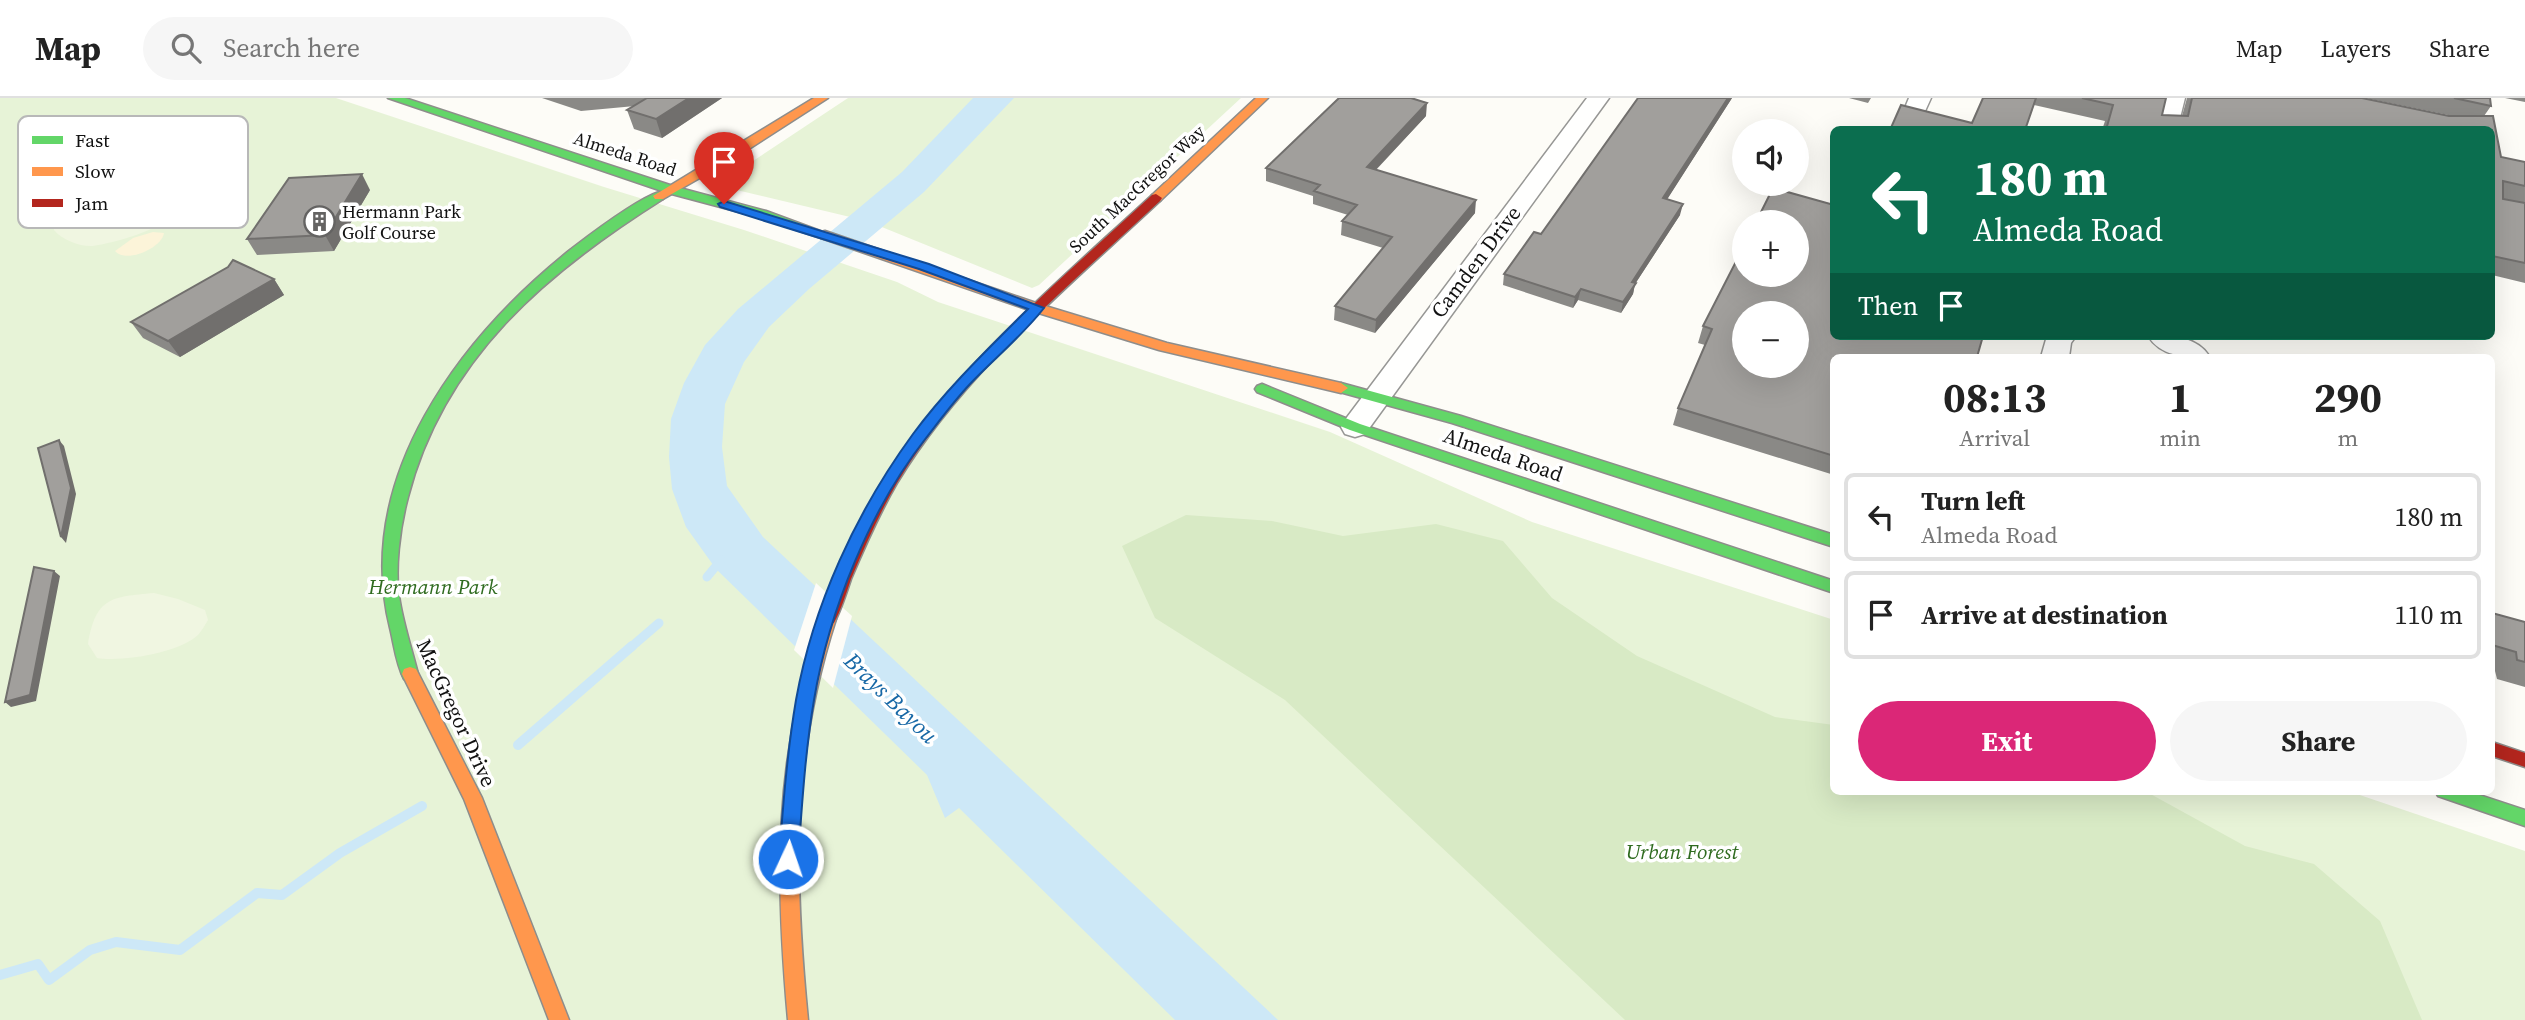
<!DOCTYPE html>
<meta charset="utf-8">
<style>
body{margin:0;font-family:"Source Serif 4",serif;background:#f6f6f6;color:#222;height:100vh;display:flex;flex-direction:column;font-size:26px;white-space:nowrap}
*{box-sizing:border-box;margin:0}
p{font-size:23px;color:#767676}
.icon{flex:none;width:38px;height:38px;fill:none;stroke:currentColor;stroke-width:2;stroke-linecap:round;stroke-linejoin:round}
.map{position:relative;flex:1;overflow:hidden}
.panel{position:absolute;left:1830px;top:256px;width:665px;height:441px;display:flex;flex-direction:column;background:#fff;border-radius:10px;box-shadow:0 7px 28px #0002}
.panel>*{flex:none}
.guide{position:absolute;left:1830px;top:28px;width:665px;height:214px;border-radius:10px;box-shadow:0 7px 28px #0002;background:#0b6e4f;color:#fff;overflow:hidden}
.fabs{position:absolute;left:1732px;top:21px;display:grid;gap:14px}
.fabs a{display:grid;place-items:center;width:77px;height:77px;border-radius:50%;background:#fff;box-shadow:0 7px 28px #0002;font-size:35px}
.pin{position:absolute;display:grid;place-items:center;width:60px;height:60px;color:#fff;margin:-72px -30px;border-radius:50% 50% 50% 0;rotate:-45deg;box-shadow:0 0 7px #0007}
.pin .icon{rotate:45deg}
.me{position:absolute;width:77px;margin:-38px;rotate:3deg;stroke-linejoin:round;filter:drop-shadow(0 0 5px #0008)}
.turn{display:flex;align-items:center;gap:24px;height:147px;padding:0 28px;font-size:32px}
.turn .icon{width:91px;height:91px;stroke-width:2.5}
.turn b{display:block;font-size:49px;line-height:60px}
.then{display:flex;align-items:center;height:66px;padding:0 28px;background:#0003;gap:14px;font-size:26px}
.eta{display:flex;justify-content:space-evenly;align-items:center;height:119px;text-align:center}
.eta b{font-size:42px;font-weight:700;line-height:49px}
.button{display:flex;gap:14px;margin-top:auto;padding:14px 28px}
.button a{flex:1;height:80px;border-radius:42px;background:#db2777;color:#fff;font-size:28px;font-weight:700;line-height:80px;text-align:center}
.button a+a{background:#f6f6f6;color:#222}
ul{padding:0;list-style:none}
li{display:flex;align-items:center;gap:21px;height:88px;margin:0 14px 10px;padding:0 14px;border:4px solid #e0e0e0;border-radius:10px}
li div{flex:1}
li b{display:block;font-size:26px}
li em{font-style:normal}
header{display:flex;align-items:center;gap:42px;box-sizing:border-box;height:98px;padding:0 35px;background:#fff;border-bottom:2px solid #e0e0e0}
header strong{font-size:33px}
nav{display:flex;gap:38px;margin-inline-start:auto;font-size:24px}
.search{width:490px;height:63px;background:#f6f6f6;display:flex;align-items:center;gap:18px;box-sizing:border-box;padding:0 24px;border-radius:38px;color:#767676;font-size:26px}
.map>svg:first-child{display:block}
.green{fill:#e7f3d7}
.forest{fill:#d8eac5}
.sand{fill:#fcf4d9}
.pitch{fill:#f0f6e1}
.water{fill:#cde8f7}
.pier{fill:#fdfcf7}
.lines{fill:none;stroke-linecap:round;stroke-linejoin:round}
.stream-far1{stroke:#cde8f7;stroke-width:9}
.stream{stroke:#cde8f7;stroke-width:10}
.street-casing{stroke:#979795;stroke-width:3}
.fast-casing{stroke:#8e8d8b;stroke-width:3}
.slow-casing{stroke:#8e8d8b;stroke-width:3}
.jam-casing{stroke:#8e8d8b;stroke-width:3}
.street{fill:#fffffe;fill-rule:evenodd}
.fast{fill:#63d668;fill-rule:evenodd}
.slow{fill:#ff974d;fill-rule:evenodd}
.jam{fill:#b3261e;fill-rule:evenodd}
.wall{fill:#8a8986}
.shaded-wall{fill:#716f6d}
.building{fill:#a19f9c;stroke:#716f6d;stroke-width:2;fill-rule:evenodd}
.route{fill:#1a73e8;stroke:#114b97;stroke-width:2}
.labels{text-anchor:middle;stroke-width:7;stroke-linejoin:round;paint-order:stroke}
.far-street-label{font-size:18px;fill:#111;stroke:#fff}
.far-poi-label{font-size:18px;fill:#111;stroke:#fff;text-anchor:start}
.street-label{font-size:21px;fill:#111;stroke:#fff}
.park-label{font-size:21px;font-style:italic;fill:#2f6b1f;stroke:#fff}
.water-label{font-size:23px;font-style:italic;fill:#1768a6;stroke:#fff}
.key{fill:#fff;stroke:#b8b8b8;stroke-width:2}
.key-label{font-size:19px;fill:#111}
</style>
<header>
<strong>Map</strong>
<div class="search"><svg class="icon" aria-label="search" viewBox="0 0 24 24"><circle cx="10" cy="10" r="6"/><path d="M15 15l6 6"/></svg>Search here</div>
<nav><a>Map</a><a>Layers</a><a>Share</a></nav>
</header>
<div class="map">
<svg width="2525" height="922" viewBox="0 0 2525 922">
<rect width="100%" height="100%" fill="#fdfcf7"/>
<path class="green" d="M0 0H336L604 89 744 132 897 184 938 204 1330 334 1532 424 1834 522V693H2348L2525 753V922H0Z
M848 0H1241L1039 187 1032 190 867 123 724 89 726 81Z"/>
<path class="forest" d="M1186 417 1272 423 1343 438 1436 426 1503 443 1552 500 1637 558 1775 619 1834 627V693H2145L2245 748 2314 766 2380 823 2422 922H1625L1285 602 1155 520 1122 448Z"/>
<path class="sand" d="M153 134 164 135C162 150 126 166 115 153L133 140Z"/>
<path class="pitch" d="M141 111 172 114C165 132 112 145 93 148 81 149 62 142 54 132V129C72 115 87 116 107 118 118 120 131 114 141 111Z
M154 495 178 501 205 512 208 522C205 527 202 532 199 536 180 555 122 564 97 560L88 546C96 499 111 499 154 495Z"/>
<path class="water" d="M973 0H1014L924 94 809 191 769 229 744 264 725 306 722 349 727 388 763 439 1278 922H1175L959 710 945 720 927 677 716 471 686 429 672 391 669 359 671 321 684 285 705 247 738 211 902 74Z"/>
<path class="pier" d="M816 485 852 518 833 590 794 552Z"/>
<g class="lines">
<path class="stream-far1" d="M707 479 721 462
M630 550 659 525"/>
<path class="stream" d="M518 647 632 548
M0 877 38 866 49 882 90 852 116 844 180 852 257 795 282 797 340 755 422 708"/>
<defs>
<path id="street" d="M1587 0H1609L1365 336 1355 339 1345 336 1341 329 1345 322Z
M1909 0H1931L1921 22H1905L1902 17Z
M2163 0H2185L2177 32H2155Z
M2047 238H2076L2071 245 2069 259H2041Z
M2148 238C2170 238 2196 237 2210 259 2187 259 2162 260 2148 238Z"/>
<path id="fast" d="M388 0H405L676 89 766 113 831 137 825 141 821 140 758 119 668 95Z
M659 94 663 95V101C547 174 444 260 408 399 400 429 394 473 400 504 404 528 412 552 418 576L416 581 410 583 404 581C396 566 394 546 390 530 353 380 460 240 570 152 591 136 635 102 659 94Z
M1341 285 1461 318 1834 437V449L1452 325 1336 293 1334 290Z
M1262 286 1360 326 1834 483V495L1350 332 1257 294 1255 291 1257 288Z
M2435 693H2467L2525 712V728L2438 698Z"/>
<path id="slow" d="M814 0H828L738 58 663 101H655L653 98Z
M1256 0H1268L1160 103H1152V97Z
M825 133 1042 207 1167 245 1341 285 1348 290 1341 295 1159 252 1032 213 821 140V134Z
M828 515 834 517 836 521C791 660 794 779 808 922H788C775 778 774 660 820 521L822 517Z
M410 569 416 571 482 700 569 922H549L464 701 402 576 404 571Z"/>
<path id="jam" d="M1156 96 1162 100 1160 103C1067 190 964 274 897 385 879 416 865 448 851 481 846 496 841 512 834 525H822L820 521C839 471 859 421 888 376 958 267 1058 184 1152 97Z
M2492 644 2525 655V669L2492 658Z"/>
</defs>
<use href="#street" class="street-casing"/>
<use href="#fast" class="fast-casing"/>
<use href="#slow" class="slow-casing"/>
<use href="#jam" class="jam-casing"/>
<use href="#street" class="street"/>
<use href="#fast" class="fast"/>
<use href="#slow" class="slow"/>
<use href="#jam" class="jam"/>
</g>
<path class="wall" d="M542 0H722L662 40 634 31 627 12 635 8 581 13Z
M1638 0H1732L1667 101 1680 117 1635 186 1633 196 1621 215 1578 202 1573 210 1503 187 1504 176 1541 136Z
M1849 0H1871L1868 5Z
M1983 0H2166L2162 17 2182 18 2187 0H2362L2449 18H2453L2365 0H2490L2491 8 2484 18H2493L2501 59 2525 64V185L2492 177V32H2102L2105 23 2034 7 2025 32H1890L1901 7 1972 25Z
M2505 0H2525V4Z
M1426 18 1376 72 1475 115 1375 235 1334 222 1335 208 1383 150 1341 137 1342 123 1348 117 1313 106V98L1266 83V70Z
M370 92 334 153 257 157 247 141Z
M274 181 284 197 180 259 143 240 131 224Z
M1703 228 1834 259V377L1673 327 1678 310 1705 247 1698 245Z
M2492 515 2525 524V589L2497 581 2495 573 2492 572Z"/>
<path class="shaded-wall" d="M689 0H722L662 40 656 21Z
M1728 0H1732L1661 111 1663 100Z
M1427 5 1426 18 1366 82 1367 69Z
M362 76 370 92 334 153 325 137Z
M1476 102 1475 115 1375 235 1376 222Z
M1683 106 1680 117 1635 186 1633 196 1621 215 1623 204 1632 184Z
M274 181 284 197 180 259 168 243Z
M1581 191 1578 202 1573 210 1575 199Z
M59 342 64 348 76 396 66 445 61 439Z
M54 473 60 478 36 603 11 609 5 604Z"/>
<path class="building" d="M647 0H689L656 21 627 12Z
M1339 0H1411L1427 5 1367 69 1476 102 1376 222 1335 208 1392 139 1342 123 1357 107 1314 93 1320 87 1266 70Z
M1638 0H1728L1663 100 1683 106 1632 184 1636 185 1623 204 1581 191 1575 199 1504 176 1534 134 1541 136Z
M1983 0H2036L2025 32H1890L1901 7 1972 25Z
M2082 0H2166L2162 17 2188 18 2192 0H2362L2449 18H2493L2501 59 2525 64V88L2503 83V101L2525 105V165L2492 158V32H2106L2113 7Z
M2454 0H2490L2491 8Z
M362 76 325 137 247 141 289 80Z
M1773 90 1834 107V238H1983L1977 259H1834V358L1678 310 1712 231 1703 228 1745 146V177H1797V124H1756ZM1745 215H1797V268H1745Z
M233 162 274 181 168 243 131 224 228 169Z
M59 342 71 390 61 439 38 350Z
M34 469 54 473 30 597 5 604Z
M2492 515 2525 524V564L2517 562 2516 554 2492 547Z"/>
<path class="route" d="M724 103 929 166 1044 210C1023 237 994 261 970 286 954 303 940 322 926 340 870 411 829 513 814 602 805 655 802 708 798 761L795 767 788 769 781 767 779 761C783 708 787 655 796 602 813 507 856 414 913 336 947 290 988 251 1028 211L919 171 720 109 718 106Z"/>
<defs>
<symbol id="building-ring" viewBox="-11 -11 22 22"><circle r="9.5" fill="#fff" stroke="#646362" stroke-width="1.5"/><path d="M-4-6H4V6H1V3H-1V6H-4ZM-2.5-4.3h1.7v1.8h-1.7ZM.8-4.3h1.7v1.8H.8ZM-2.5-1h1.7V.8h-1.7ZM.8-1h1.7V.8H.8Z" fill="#646362"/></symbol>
</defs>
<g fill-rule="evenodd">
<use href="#building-ring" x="302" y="106" width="35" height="35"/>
</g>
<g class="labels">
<g class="far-street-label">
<text transform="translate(625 56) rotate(18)" y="6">Almeda Road</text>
<text transform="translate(1137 91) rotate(-43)" y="6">South MacGregor Way</text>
</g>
<g class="far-poi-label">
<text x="342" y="120">Hermann Park<tspan x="342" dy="21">Golf Course</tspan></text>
</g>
<g class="street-label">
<text transform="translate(1476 164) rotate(-53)" y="7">Camden Drive</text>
<text transform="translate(1503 357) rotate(19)" y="7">Almeda Road</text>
<text transform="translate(456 615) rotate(65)" y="7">MacGregor Drive</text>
</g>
<g class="park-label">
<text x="433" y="496">Hermann Park</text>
<text x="1682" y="761">Urban Forest</text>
</g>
<g class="water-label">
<text transform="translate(891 600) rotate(44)" y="8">Brays Bayou</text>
</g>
</g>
<rect x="18" y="18" width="230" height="112" rx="10" class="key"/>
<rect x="32" y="38" width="31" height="8" fill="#63d668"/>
<rect x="32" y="69" width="31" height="9" fill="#ff974d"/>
<rect x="32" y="101" width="31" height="8" fill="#b3261e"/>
<g class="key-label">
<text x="75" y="49">Fast</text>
<text x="75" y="80">Slow</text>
<text x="75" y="112">Jam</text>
</g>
</svg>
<div class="fabs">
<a><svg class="icon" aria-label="sound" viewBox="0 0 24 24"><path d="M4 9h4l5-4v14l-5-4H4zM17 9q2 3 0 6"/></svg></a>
<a>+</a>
<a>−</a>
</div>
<div class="pin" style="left:724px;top:106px;background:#d93025"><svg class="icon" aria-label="arrive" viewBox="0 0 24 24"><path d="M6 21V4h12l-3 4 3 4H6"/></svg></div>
<svg class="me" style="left:788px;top:761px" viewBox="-20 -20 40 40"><circle r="17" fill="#1a73e8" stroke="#fff" stroke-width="3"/><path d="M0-11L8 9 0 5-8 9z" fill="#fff"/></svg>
<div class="guide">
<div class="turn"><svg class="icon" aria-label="left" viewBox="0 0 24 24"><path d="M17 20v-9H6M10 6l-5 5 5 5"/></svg><div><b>180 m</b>Almeda Road</div></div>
<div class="then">Then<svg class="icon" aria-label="arrive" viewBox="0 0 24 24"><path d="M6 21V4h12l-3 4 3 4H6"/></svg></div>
</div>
<section class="panel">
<div class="eta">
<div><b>08:13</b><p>Arrival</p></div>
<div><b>1</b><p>min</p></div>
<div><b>290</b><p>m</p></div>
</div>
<ul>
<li><svg class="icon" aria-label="left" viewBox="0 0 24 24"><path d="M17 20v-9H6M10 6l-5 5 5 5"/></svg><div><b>Turn left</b><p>Almeda Road</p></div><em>180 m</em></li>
<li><svg class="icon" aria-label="arrive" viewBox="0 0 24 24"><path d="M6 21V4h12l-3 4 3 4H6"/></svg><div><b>Arrive at destination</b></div><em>110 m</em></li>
</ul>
<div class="button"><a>Exit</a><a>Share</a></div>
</section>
</div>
